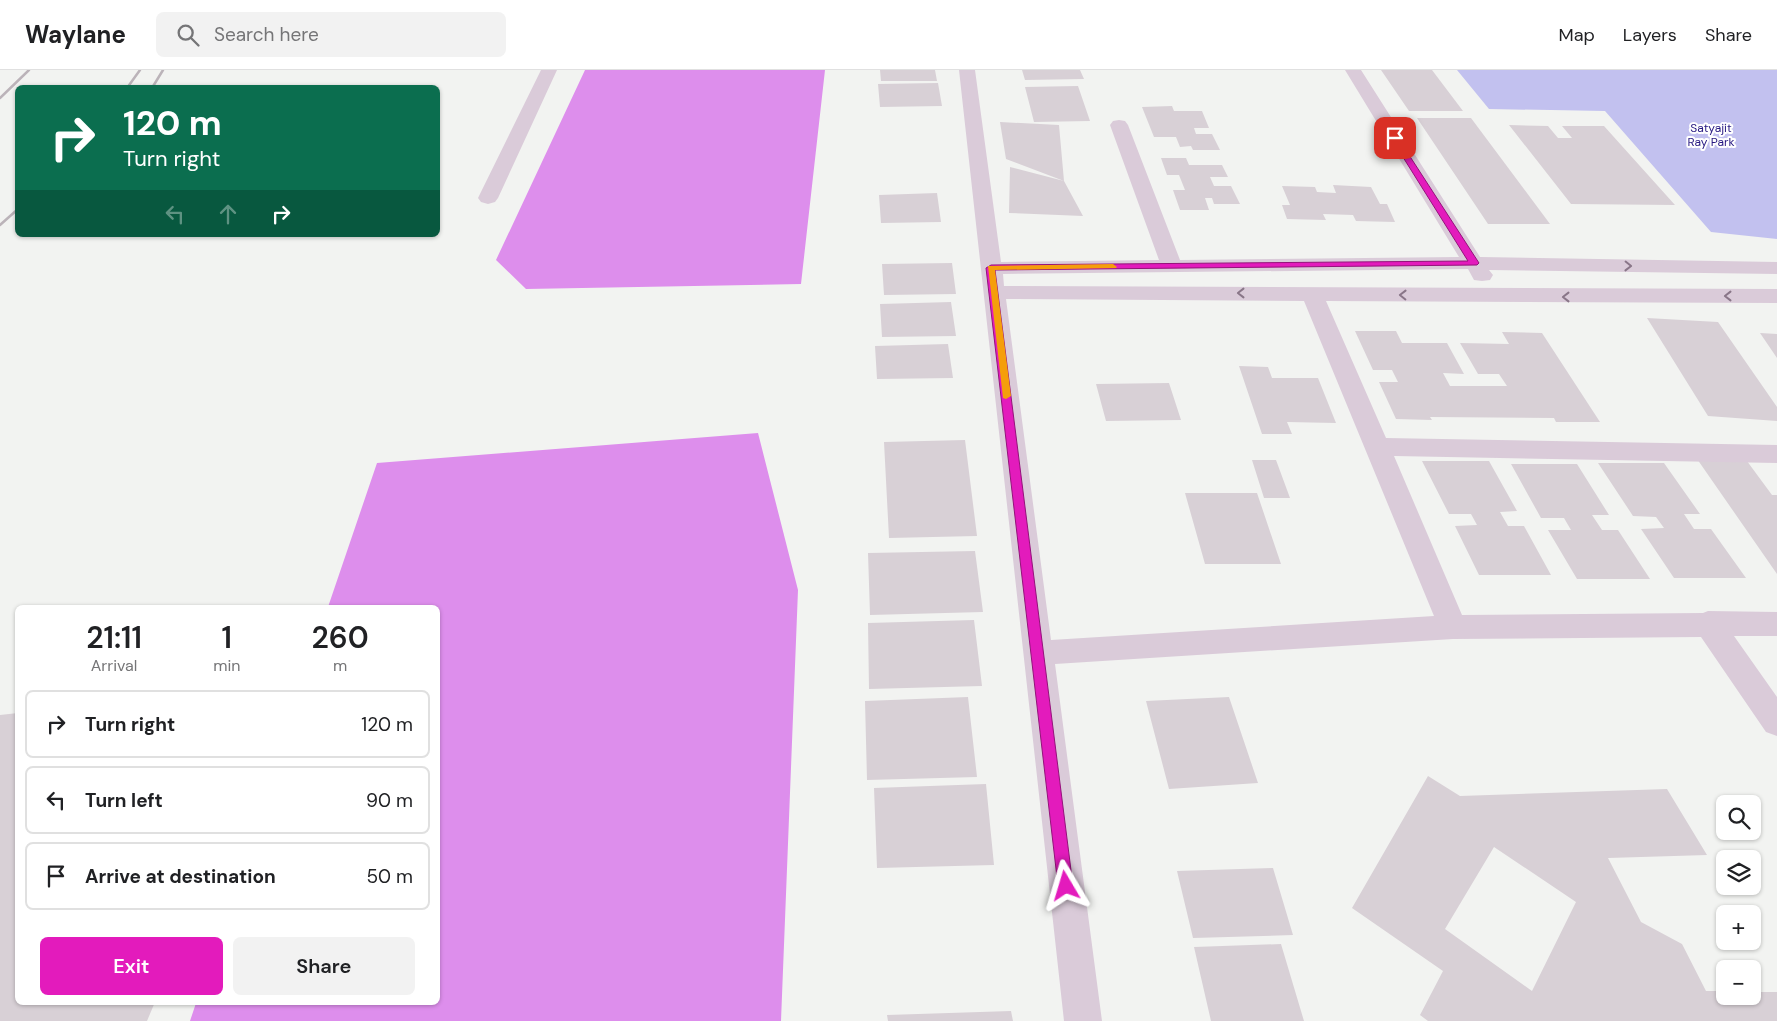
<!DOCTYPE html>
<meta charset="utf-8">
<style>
body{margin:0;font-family:"DM Sans",sans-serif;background:#f2f2f2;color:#202124;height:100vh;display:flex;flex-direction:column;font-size:19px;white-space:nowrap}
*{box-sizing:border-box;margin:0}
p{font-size:16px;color:#757577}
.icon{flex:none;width:28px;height:28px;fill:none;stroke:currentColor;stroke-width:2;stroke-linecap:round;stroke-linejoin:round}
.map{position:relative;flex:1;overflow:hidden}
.side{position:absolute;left:15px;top:535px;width:425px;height:400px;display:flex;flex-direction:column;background:#fff;border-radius:8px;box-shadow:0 1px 4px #0004}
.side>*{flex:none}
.banner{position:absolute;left:15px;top:15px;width:425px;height:152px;border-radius:8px;box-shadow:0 1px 4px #0004;background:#0b6e4f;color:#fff;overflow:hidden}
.controls{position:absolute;left:1716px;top:725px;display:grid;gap:10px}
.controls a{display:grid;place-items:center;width:45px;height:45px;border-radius:8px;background:#fff;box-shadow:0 1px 4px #0004;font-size:25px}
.pin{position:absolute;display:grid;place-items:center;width:42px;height:42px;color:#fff;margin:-21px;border-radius:10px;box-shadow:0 2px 8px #0006}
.me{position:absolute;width:55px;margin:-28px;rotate:353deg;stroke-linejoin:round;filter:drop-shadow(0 0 4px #0008)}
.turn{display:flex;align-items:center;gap:18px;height:105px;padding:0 25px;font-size:22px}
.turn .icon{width:65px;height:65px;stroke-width:2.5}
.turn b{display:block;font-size:35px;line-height:42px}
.lanes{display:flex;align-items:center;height:48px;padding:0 25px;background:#0003;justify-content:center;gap:25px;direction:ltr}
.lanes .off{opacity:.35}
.eta{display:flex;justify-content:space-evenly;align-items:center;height:85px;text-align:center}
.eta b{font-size:30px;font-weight:600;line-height:35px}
.primary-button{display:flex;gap:10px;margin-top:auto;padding:10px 25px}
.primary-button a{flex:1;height:58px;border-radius:8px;background:#e31bbc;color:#fff;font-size:20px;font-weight:600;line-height:58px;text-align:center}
.primary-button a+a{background:#f2f2f2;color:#202124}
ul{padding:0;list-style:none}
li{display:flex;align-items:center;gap:15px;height:68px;margin:0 10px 8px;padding:0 15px;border:2px solid #e0e0e0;border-radius:8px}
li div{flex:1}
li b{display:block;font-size:19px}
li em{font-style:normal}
header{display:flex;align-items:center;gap:30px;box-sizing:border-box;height:70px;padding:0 25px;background:#fff;border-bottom:1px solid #e0e0e0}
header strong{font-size:24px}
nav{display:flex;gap:28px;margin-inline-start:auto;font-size:18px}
.search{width:350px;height:45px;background:#f2f2f2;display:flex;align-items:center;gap:12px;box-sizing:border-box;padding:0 18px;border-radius:8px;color:#757577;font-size:19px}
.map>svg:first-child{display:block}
.green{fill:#c2c1ef}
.water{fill:#dd8eec}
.building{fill:#d8d0d6;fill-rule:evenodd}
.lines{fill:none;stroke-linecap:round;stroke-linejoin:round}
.minor{fill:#dacbd9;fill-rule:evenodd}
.rail{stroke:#bbb3b9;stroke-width:2.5}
.oneway{stroke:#897688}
.route{fill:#e31bbc;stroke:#94127a}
.slow{fill:#f59e0b}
.labels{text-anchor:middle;stroke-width:4;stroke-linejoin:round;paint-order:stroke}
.far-park-label{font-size:12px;fill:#261881;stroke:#fff}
</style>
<header>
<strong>Waylane</strong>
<div class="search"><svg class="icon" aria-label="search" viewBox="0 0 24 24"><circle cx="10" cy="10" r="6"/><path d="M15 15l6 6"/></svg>Search here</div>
<nav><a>Map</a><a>Layers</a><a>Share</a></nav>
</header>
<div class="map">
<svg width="1777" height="951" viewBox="0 0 1777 951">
<rect width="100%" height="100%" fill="#f2f3f1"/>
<path class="green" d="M1457 0H1777V169L1711 162 1605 41 1489 39Z"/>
<path class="water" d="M585 0H825L801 214 526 219 496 190Z
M758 363 798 520 781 951H190L196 933 438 932V538L328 537 377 393Z"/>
<path class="building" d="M880 0H935L937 11H881Z
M1022 0H1080L1084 9 1025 10Z
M1381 0H1432L1463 41H1409Z
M938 13 942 36 880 37 878 14Z
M1078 16 1090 51 1034 52 1025 17Z
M1172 36 1174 41H1202L1209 58H1194L1196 64H1212L1220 80H1193L1191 76 1180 77 1176 67H1154L1142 37Z
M1417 48H1471L1550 154H1488Z
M1000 52 1059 55 1064 111 1083 146 1009 143 1010 97 1064 111 1006 89Z
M1509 55 1548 56 1558 68H1572L1562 56H1604L1675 135 1571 134Z
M1161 88H1186L1189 95H1222L1228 107H1210L1214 116H1231L1240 134H1214L1212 128H1205L1209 140H1180L1173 120H1185L1179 105H1167Z
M1333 115 1371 117 1380 134H1387L1395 152 1356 151 1353 145 1323 144 1326 150 1287 149 1282 135H1290L1282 116 1315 117 1317 122 1336 123Z
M937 123 941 152 881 153 879 125Z
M952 193 956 224 884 225 882 194Z
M951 232 956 266 882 267 880 234Z
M1647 248 1718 252 1777 337V351L1708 346Z
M1355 261H1396L1402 273H1447L1464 304 1443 303 1450 316H1507L1499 304H1478L1460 273 1509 274 1502 262 1542 263 1600 352H1556L1554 348 1430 347 1432 350 1396 349 1379 312H1398L1392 300H1373Z
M1760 263 1777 264V288Z
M948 274 953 308 877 309 875 276Z
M1239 296 1268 297 1272 308H1318L1336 353 1287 352 1292 364H1262Z
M1169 313 1181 350 1106 351 1096 314Z
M965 370 977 466 889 468 884 372Z
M1695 386 1744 387 1772 425H1777V504Z
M1252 390H1276L1290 428H1264Z
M1422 391H1489L1517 441 1500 442 1508 456H1524L1551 505H1479L1455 456 1477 455 1471 444H1449Z
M1598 393H1664L1700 444H1684L1694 459H1711L1746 508H1674L1641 459 1664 458 1656 447 1633 446Z
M1511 394H1577L1609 445H1592L1602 460H1618L1650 509H1577L1548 460H1571L1564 448H1541Z
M1185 423H1257L1281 494H1205Z
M975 481 983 542 870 545 868 483Z
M974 550 982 616 869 619 868 553Z
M968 627 977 707 867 710 865 631Z
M1229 627 1258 713 1169 719 1146 631Z
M18 643V932H155L147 951H0V645Z
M1428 706 1460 726 1667 719 1707 785 1608 788 1641 852 1682 874 1706 921H1725V926H1752V922H1777V951H1428L1420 945 1443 901 1352 838ZM1494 777 1576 832 1532 921 1445 859Z
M986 714 994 795 877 798 874 718Z
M1273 798 1293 865 1193 868 1177 801Z
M1281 874 1304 951H1211L1194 877Z
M1011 941 1013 951H888L887 945Z"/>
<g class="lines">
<path class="minor" d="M541 0H557L498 128 495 132 488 134 481 132 478 128Z
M959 0H975L1001 192 1159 190 1110 55 1113 51 1119 50 1125 51 1128 55 1180 190 1459 187 1345 0H1361L1480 187 1777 192V204L1489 200 1493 205 1490 210 1482 211 1474 210 1468 199 1003 204 1004 216 1777 219V233L1326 231 1386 368 1777 375V393L1394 386 1462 545 1703 543 1708 541 1777 542V566H1734L1777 627V666L1766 662 1701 567 1453 569 1055 594 1102 951H1064ZM1006 229 1304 231 1434 546 1051 570Z"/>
<path class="rail" d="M127 18 140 0
M152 18 163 0
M0 28 29 0
M0 155 18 139"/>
</g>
<defs><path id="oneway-chevron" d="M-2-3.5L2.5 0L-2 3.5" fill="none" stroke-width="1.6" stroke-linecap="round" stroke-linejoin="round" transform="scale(1.25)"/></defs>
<g class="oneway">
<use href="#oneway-chevron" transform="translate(1628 196) rotate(1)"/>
<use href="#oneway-chevron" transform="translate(1241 223) rotate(-180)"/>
<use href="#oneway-chevron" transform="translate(1403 225) rotate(-179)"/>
<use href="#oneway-chevron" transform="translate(1728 226) rotate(180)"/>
<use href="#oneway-chevron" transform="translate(1566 227) rotate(180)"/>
</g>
<path class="route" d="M1392 66 1398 68 1479 193 1477 195 995 200 1073 816 1071 821 1066 823 1060 821 1058 816 986 198 991 195 1468 191 1391 68Z"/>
<path class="slow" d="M1113 194 1117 197 1116 198 995 200 1011 326 1006 329 1003 328 988 196Z"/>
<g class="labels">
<g class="far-park-label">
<text x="1711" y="62">Satyajit<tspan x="1711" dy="14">Ray Park</tspan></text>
</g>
</g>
</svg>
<div class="controls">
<a><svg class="icon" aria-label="search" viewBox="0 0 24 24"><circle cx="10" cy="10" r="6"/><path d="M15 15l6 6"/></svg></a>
<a><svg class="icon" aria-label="layers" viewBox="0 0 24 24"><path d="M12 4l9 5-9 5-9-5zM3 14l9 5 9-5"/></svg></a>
<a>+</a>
<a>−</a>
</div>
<div class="pin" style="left:1395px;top:68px;background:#d93025"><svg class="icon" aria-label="arrive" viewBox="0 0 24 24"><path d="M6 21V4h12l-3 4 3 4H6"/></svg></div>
<svg class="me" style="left:1066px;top:816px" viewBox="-20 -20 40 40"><path d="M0-17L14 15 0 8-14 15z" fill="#e31bbc" stroke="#fff" stroke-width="4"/></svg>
<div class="banner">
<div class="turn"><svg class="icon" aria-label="right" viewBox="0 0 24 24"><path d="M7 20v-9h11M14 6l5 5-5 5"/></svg><div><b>120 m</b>Turn right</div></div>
<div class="lanes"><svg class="icon off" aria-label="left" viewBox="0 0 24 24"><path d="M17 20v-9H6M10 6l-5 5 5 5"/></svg><svg class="icon off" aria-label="ahead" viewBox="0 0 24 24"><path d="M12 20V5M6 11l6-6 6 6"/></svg><svg class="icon" aria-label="right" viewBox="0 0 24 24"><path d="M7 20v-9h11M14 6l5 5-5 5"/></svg></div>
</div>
<section class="side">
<div class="eta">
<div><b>21:11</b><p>Arrival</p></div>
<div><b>1</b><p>min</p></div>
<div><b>260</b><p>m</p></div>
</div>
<ul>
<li><svg class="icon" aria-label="right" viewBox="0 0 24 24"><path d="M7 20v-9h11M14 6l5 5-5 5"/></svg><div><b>Turn right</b></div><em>120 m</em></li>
<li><svg class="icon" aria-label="left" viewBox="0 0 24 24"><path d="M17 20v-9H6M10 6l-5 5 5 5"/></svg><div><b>Turn left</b></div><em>90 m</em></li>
<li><svg class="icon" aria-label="arrive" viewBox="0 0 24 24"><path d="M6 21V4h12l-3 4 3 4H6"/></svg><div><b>Arrive at destination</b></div><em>50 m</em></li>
</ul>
<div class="primary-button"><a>Exit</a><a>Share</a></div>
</section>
</div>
